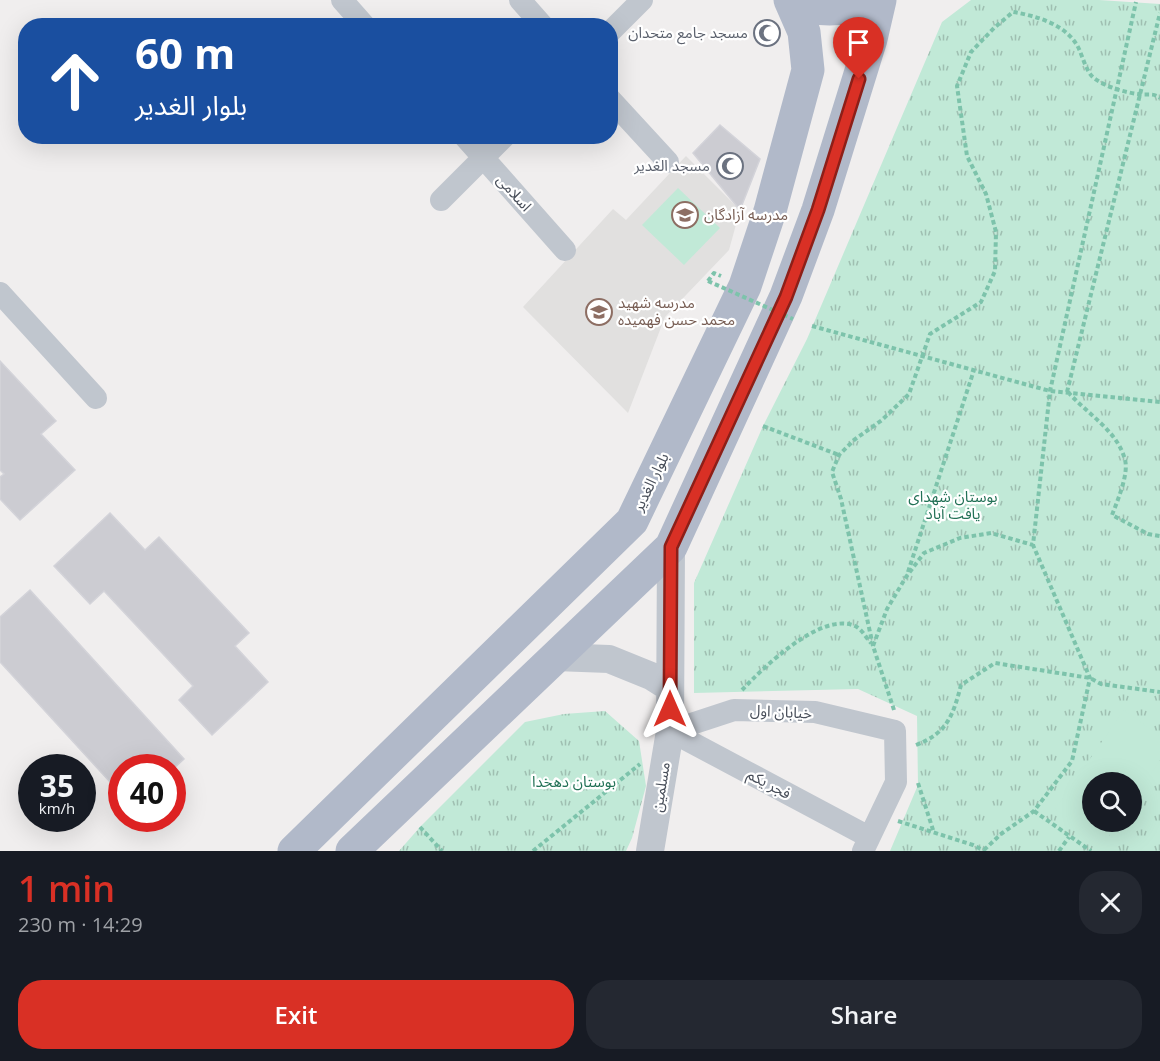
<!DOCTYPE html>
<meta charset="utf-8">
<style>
body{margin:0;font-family:"Open Sans","Noto Sans Arabic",sans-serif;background:#242831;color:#f1f3f6;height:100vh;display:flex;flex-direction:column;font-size:22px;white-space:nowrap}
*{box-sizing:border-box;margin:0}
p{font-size:20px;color:#9ea1a6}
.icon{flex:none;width:33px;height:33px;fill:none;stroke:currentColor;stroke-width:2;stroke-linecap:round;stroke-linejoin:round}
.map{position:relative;height:851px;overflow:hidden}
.details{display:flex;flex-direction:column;background:#171b24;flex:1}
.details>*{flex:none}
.top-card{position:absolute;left:18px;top:18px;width:600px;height:126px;border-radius:24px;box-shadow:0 6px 24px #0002;background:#1a4fa0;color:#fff;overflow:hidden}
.tools{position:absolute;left:1082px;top:772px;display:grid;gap:12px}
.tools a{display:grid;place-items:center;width:60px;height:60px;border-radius:50%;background:#171b24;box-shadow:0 6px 24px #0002;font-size:30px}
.speed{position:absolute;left:18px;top:754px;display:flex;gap:12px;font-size:30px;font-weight:700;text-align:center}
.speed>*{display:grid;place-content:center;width:78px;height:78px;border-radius:50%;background:#171b24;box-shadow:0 6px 24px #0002;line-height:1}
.speed small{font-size:15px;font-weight:400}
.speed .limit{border:9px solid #d22;background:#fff;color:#111}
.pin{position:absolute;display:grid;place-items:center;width:51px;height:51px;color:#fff;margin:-62px -26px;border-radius:50% 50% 50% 0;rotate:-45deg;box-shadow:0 0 6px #0007}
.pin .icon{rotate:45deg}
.me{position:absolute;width:66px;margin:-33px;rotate:0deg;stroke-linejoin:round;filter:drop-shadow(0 0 4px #0008)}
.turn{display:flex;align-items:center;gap:21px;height:126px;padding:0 18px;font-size:27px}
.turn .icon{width:78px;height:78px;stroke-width:2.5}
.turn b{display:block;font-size:42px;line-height:51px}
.round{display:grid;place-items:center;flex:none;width:63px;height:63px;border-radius:24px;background:#242831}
.headline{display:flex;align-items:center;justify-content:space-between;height:102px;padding:0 18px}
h1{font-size:36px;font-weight:600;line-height:45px;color:#d93025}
.action{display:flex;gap:12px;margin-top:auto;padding:12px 18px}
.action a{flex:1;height:69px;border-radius:24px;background:#d93025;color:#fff;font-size:24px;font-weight:600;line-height:69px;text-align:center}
.action a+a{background:#242831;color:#f1f3f6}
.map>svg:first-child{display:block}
.education{fill:#e1e0df}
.park{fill:url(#park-tufts);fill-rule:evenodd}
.pitch{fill:#c1e9d7}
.building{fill:#ccccd2;stroke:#d3d3d9;stroke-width:1.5}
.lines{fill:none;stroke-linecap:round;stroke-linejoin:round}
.path{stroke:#7dc3ab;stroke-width:4;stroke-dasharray:4.5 3;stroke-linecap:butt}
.minor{stroke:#c0c6ce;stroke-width:22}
.tertiary{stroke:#c0c6ce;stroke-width:28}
.primary{stroke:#b1b9c9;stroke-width:33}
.path-bridge{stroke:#7dc3ab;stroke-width:4;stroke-dasharray:4.5 3;stroke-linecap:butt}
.route-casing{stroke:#8d1f18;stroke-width:15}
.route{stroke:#d93025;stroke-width:10}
.labels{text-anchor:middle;stroke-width:4.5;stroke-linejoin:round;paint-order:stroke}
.worship-label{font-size:15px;fill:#5b616d;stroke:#fff;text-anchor:end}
.street-label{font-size:15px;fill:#484e59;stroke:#fff}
.education-label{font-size:15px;fill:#785e54;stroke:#fff;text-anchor:start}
.park-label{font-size:15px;fill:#227156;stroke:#fff}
</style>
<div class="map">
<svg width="1160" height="851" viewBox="0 0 1160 851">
<defs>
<pattern id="park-tufts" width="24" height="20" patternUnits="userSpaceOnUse" patternTransform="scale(1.5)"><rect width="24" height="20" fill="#c1e9d7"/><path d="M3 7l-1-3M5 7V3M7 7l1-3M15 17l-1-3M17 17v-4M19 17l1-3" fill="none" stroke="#9fbfb1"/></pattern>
</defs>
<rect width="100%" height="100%" fill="#f0eeee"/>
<path class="education" d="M686 156 740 210 729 250 665 317 628 413 523 307 613 209 626 220Z"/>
<path class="park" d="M971 0H1099L1160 4V851H890L918 785 917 716 858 689 694 693V583L763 426 807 339 942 22ZM1092 783H1131V822H1092Z
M605 711 639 741 646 786 632 838 626 851H399L420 827 525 722 564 714Z"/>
<path class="pitch" d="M678 188 720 228 684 265 642 225Z
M1124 710 1160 736V760L1131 803V783H1092V822H1119L1104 843 1055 809Z"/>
<path class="building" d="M720 125 760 159 740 210 693 153Z
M0 361 56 421 41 434 75 470 20 520 0 499V477L4 474 0 470Z
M110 513 145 550 159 537 249 633 235 646 268 682 212 735 179 700 193 686 104 591 90 604 54 566Z
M30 590 184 759 172 770V768H122V795L0 662V617Z"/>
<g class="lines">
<path class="path" d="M708 281 714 273 721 276
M812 326 1050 391 1160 402
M1067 392 1160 13
M1068 392C1087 414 1118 431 1125 460 1129 474 1117 502 1112 515L1148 534 1160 536
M763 426 839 455
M908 572 974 370
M873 646 841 499 832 472 839 455 854 440 882 420 909 394 930 334 981 302 995 271 996 232 986 194 967 156 957 86 971 52 994 28 1013 12C1037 16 1068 25 1079 49 1083 58 1087 73 1094 78 1106 87 1123 92 1138 94 1146 96 1153 92 1160 98
M742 690C763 668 821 611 855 626 862 629 866 638 871 643
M894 710 873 646 887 609 906 577 924 553 960 538 991 533 1033 545 1050 391 1136 2
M916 745C947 733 953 716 961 685L995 663 1090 678 1101 684 1160 692
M918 783 934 833
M1034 811 1091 851
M898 821 973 845 985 851
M420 827 442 851
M984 850 1001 834 1034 811 1072 761 1090 678 1033 545
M533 851 640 764
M1059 851 1069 837"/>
<path class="minor" d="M342 0 365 26
M520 0 543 26
M610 32 642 0
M610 99 668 162
M464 136 565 250
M441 200 505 136
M0 293 96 398
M670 731 734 710 815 712 895 731 896 782 863 851
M670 731 869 837"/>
<path class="tertiary" d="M555 657 609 659 651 676 670 688
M650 851 670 731 671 547"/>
<path class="primary" d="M795 0C819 13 843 11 867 0
M294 851 632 521 745 286 770 211 808 70 804 32 790 0
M352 851 671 547 786 296 818 210 871 39 880 0"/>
<path class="path-bridge" d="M708 281 793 319"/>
</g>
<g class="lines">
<defs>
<path id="route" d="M670 709 671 547 786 297 818 210 859 79"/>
</defs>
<use href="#route" class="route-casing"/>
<use href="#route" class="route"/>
</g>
<defs>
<symbol id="mosque-ring" viewBox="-11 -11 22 22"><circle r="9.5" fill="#fff" stroke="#6b7280" stroke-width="1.5"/><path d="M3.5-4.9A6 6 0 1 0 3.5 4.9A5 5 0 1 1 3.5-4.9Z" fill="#6b7280"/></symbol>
<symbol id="school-ring" viewBox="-11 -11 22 22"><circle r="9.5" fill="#fff" stroke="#8d6e63" stroke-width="1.5"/><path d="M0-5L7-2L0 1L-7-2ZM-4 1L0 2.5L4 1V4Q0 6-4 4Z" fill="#8d6e63"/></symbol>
</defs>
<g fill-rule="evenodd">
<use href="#mosque-ring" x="752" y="18" width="30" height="30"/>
<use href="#mosque-ring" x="715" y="151" width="30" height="30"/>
<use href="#school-ring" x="670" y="200" width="30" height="30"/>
<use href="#school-ring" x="584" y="297" width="30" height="30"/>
</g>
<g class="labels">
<g class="worship-label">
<text x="748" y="38">مسجد جامع متحدان</text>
<text x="710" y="171">مسجد الغدیر</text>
</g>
<g class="street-label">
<text transform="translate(514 193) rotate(48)" y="5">اسلامی</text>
<text transform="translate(651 482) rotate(-64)" y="5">بلوار الغدیر</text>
<text transform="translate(781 712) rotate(3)" y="5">خیابان اول</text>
<text transform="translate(769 784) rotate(28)" y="5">فجر یکم</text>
<text transform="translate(661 787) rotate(-81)" y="5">مسلمین</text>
</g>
<g class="education-label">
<text x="704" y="220">مدرسه آزادگان</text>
<text x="618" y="308">مدرسه شهید<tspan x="618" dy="17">محمد حسن فهمیده</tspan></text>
</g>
<g class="park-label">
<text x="953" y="502">بوستان شهدای<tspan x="953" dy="17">یافت آباد</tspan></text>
<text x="574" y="787">بوستان دهخدا</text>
</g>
</g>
</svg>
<div class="tools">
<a><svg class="icon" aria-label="search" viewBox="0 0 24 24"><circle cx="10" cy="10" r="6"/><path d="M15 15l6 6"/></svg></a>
</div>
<div class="speed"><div>35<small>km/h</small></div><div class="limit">40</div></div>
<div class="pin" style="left:859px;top:79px;background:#d93025"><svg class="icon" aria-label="arrive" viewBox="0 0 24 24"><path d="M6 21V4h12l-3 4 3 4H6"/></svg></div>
<svg class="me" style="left:670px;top:709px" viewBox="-20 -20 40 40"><path d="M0-17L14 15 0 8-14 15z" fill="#d93025" stroke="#fff" stroke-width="4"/></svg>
<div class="top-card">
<div class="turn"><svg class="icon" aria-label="ahead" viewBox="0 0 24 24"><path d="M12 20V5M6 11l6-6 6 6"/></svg><div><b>60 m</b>بلوار الغدیر</div></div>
</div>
</div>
<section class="details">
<div class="headline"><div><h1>1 min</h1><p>230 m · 14:29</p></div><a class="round"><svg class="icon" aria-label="close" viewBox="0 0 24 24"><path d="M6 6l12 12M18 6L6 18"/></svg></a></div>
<div class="action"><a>Exit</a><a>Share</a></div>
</section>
